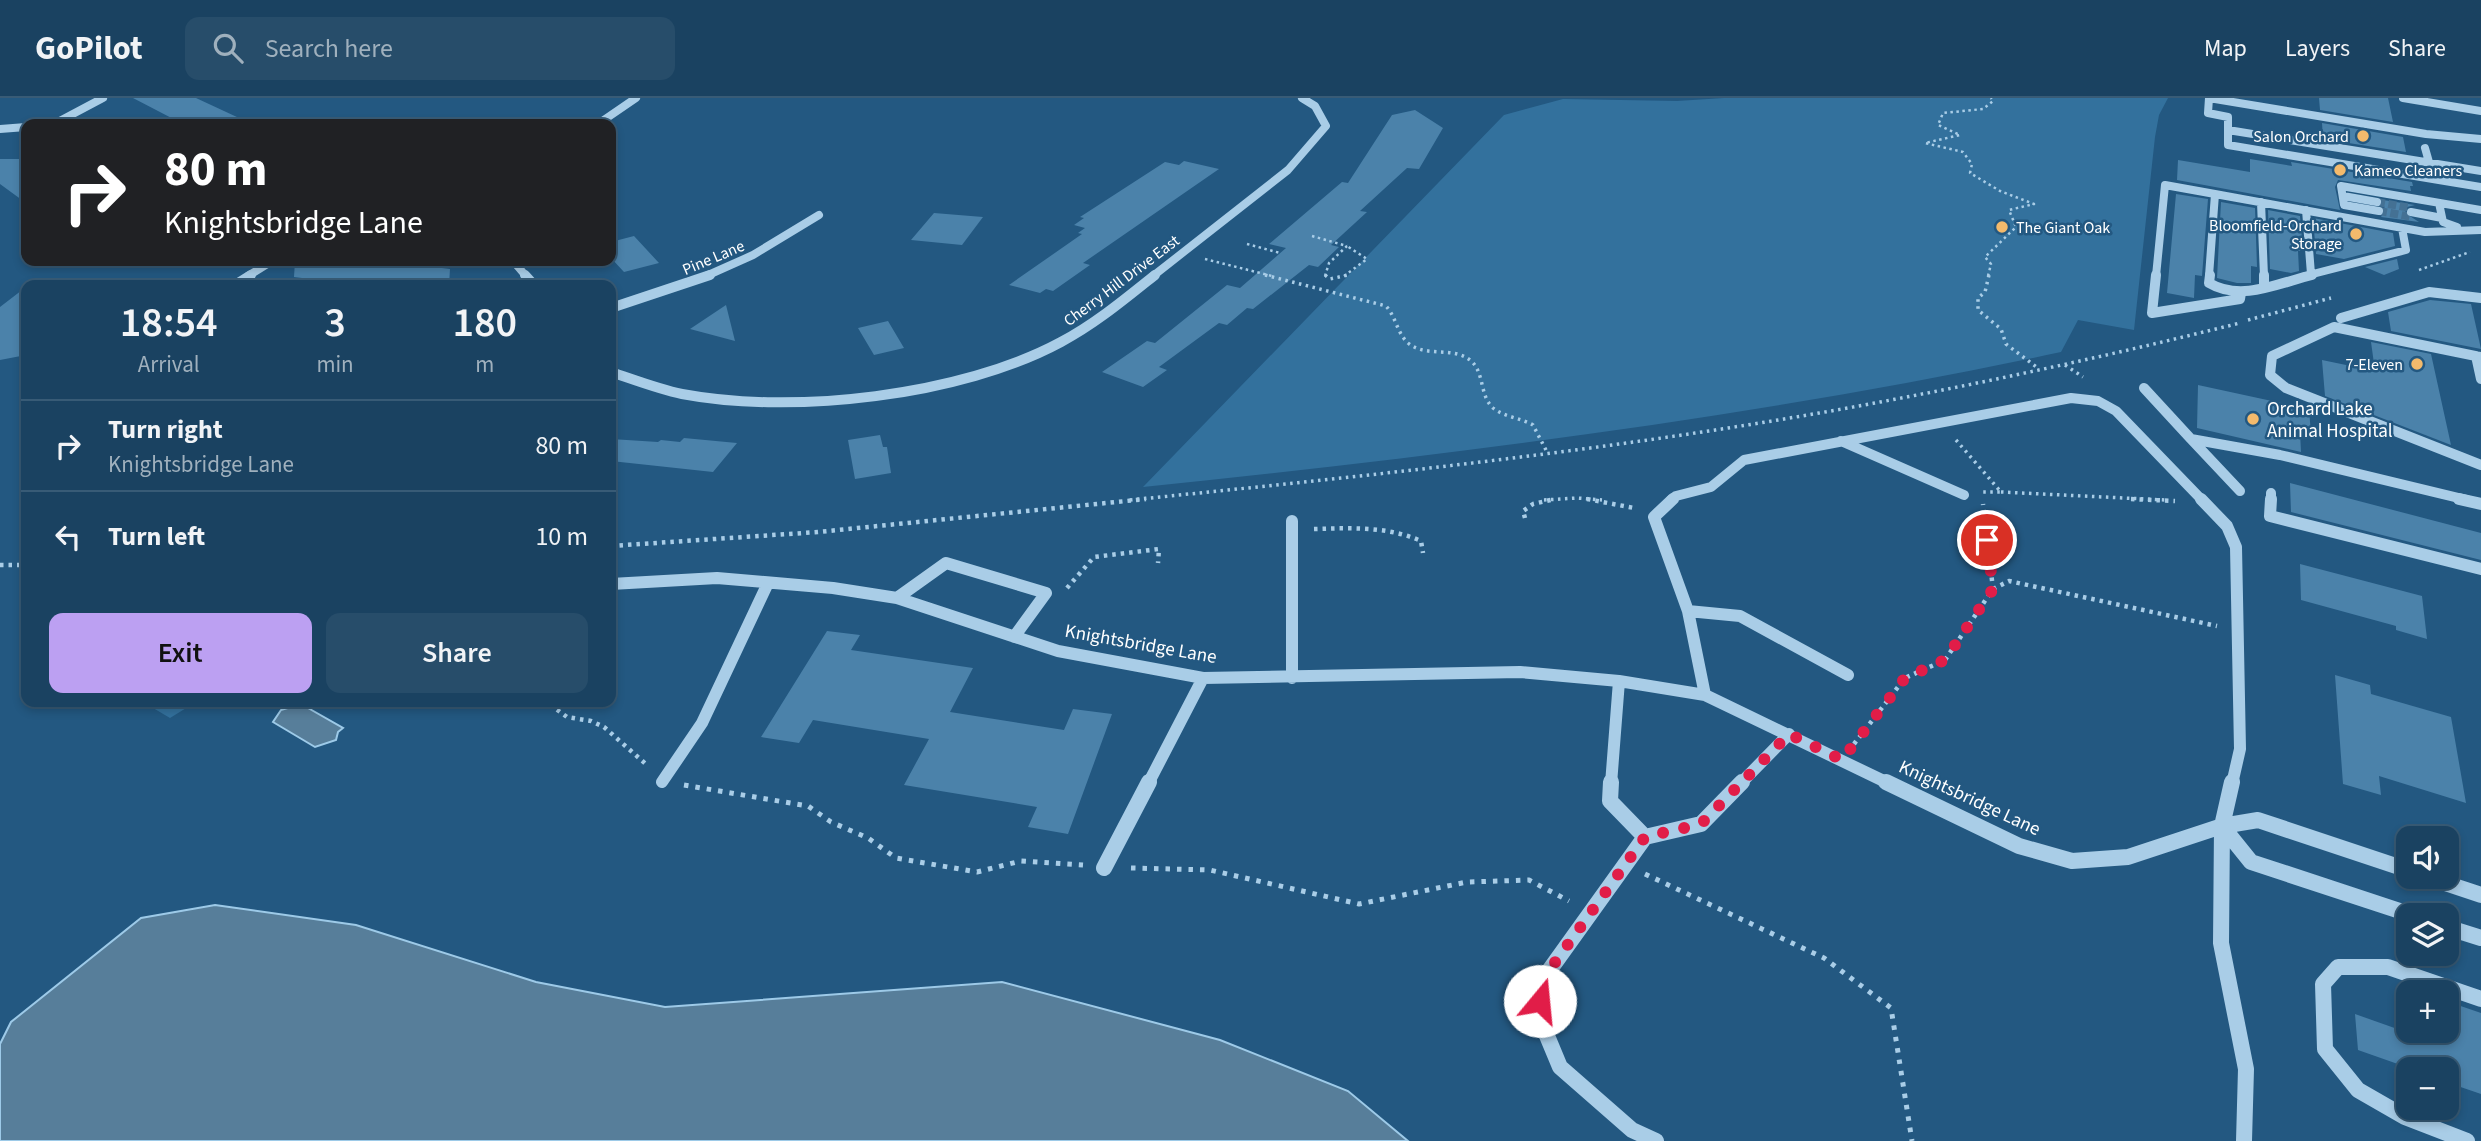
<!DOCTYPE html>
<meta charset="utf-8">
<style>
body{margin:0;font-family:"Source Sans 3",sans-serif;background:#274d6a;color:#f1f3f6;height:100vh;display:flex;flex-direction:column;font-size:26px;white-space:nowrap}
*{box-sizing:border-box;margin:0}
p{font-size:23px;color:#9fb0bd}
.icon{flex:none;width:38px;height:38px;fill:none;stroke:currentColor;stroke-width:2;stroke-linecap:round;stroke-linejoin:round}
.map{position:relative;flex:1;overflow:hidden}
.panel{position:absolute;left:21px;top:182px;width:595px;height:427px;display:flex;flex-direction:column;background:#1a4261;border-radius:14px;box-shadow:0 4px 10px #0003,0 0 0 2px #385b76}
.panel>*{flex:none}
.hud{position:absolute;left:21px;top:21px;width:595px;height:147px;border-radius:14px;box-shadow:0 4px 10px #0003,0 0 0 2px #385b76;background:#202124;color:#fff;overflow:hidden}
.tools{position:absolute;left:2396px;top:728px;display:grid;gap:14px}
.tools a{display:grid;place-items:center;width:63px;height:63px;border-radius:14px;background:#1a4261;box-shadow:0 4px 10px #0003,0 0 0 2px #385b76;font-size:35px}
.pin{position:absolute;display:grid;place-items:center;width:60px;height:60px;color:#fff;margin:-30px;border:4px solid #fff;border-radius:50%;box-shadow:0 2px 7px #0007}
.me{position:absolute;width:77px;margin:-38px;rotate:17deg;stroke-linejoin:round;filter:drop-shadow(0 0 5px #0008)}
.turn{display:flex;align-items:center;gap:24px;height:147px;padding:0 28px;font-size:32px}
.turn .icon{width:91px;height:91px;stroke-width:2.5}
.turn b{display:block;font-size:49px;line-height:60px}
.eta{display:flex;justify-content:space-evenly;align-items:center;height:119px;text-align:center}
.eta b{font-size:42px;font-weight:600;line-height:49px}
.primary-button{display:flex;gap:14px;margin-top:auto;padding:14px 28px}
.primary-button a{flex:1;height:80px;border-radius:14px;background:#bca0f2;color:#111;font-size:28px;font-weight:600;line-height:80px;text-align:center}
.primary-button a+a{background:#274d6a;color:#f1f3f6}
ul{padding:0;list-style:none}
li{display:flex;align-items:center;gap:21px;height:91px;padding:0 28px;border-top:2px solid #385b76}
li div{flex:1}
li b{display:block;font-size:26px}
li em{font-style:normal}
header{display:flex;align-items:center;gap:42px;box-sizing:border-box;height:98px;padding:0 35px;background:#1a4261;border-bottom:2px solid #385b76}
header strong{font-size:33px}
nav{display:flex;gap:38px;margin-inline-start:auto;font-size:24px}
.search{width:490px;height:63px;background:#274d6a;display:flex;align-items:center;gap:18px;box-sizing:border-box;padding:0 24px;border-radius:14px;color:#9fb0bd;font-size:26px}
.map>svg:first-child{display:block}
.green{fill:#33719d}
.water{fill:#577e9a;stroke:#9dcae8;stroke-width:2}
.building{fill:#4b82aa}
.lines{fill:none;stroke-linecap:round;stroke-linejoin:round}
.minor-tunnel{stroke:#447194;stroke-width:8;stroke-dasharray:8 3.5;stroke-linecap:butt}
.path-far3{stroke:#a9cde7;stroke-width:2.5;stroke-dasharray:2.5 3.5;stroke-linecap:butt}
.path-far2{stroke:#a9cde7;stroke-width:3.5;stroke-dasharray:2.5 4.5;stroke-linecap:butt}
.path-far1{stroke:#a9cde7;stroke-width:4.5;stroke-dasharray:3.5 5;stroke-linecap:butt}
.path{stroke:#a9cde7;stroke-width:5;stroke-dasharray:4.5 7;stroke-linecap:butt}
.minor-far3{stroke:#a9cde7;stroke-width:8}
.minor-far2{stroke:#a9cde7;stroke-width:10}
.minor-far1{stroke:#a9cde7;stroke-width:12}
.minor{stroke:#a9cde7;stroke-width:16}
.route{stroke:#e11d48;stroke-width:12;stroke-dasharray:0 21.6}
.poi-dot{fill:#f3ba6c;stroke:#235881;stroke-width:2.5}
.labels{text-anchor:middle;stroke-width:5;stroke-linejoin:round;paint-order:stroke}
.far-poi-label{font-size:16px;fill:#fff;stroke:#235881;text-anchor:end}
.far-street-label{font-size:16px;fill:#fff;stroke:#235881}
.poi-label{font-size:19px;fill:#fff;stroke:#235881;text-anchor:start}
.street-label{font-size:19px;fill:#fff;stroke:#235881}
</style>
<header>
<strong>GoPilot</strong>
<div class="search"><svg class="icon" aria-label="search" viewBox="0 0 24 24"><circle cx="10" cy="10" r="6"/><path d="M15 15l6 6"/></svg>Search here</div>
<nav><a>Map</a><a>Layers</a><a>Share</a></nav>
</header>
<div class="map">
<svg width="2481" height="1043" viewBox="0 0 2481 1043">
<rect width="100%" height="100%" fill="#235881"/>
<path class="green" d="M1724 0H2168L2159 17 2155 39 2134 232 2078 222 2061 254C1758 319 1451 357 1143 389L1504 17 1563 1 1677 3Z
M143 604H196L170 620Z"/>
<path class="water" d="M301 606 343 630 338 634 336 642 315 649 273 624 281 612Z
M215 807 356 827 536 884 665 909 1002 884 1220 942 1348 993 1408 1043H0V946L11 924 141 820Z"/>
<path class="building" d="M133 0H196L252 26H183Z
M2319 0H2388L2393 24 2320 12Z
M1415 12 1443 30 1419 71 1407 70 1360 113 1367 114 1331 147 1339 149 1318 169 1309 167 1253 211 1247 210 1227 227 1219 225 1159 269 1167 272 1143 289 1102 274 1147 243 1155 245 1227 187 1240 190 1286 150 1269 146 1342 84 1348 85 1392 17Z
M2322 25 2403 39 2406 54 2323 41Z
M0 61H26V105L0 86Z
M2250 61 2292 68 2291 64 2412 84 2413 88H2410L2411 93 2338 82 2335 89 2340 112 2177 82 2178 62 2250 74Z
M1184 63 1219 71 1083 165 1090 167 1053 193 1046 191 1040 195 1009 187 1082 136 1078 135 1085 130 1074 127 1084 120 1080 119 1165 64 1179 67Z
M2176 96 2208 101 2202 178 2195 177 2194 200 2167 195Z
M2383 102 2415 107 2407 109 2405 115 2419 124 2381 119 2385 113Z
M2221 104 2255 110 2257 169 2251 168V185H2237L2217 180Z
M2268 112 2300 118 2303 153H2298L2299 173 2291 175 2270 171Z
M934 115 983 119 962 147 911 142Z
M2313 120 2393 135 2395 148 2344 161 2316 156Z
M634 138 659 165 624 174 611 160V144Z
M2397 161 2399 171 2384 177 2365 169Z
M295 163H385L450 171 449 187H358L294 179Z
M26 189V257L0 262V209Z
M2430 202 2471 206 2481 251 2391 233 2388 214Z
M726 207 735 243 690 231Z
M888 223 904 250 874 257 858 230Z
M2371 244 2431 256 2451 347 2325 298 2322 262 2375 273Z
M2198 287 2309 311 2311 336 2300 334 2301 354 2197 330Z
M880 337 883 349H887L891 375 855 381 848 342Z
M684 340 737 345 713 374 611 363V341L658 344 661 342 680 344Z
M2290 385 2481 435V462L2291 414Z
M2300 466 2422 498 2427 541 2396 532V528L2301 502Z
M827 533 860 537 851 552 973 570 950 614 1064 632 1073 611 1112 616 1068 736 1028 729 1037 709 904 687 929 641 813 622 799 645 761 639Z
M2335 577 2370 587 2371 596 2451 619 2466 705 2379 678 2381 697 2343 686Z
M2446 903 2481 915V996L2446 984V971H2412L2358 952 2355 916 2403 933H2446Z"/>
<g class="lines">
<path class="minor-tunnel" d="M2377 104 2411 110
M2379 113 2412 119"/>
<path class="path-far3" d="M1312 138 1347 148
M1247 146 1280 155
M1205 161 1272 178
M2419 172 2470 154
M1325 178 1329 165 1347 148
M1344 178 1367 161 1347 148
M1988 178 1991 166 1985 159 2016 129 2009 112 2034 106 2000 93 1970 75 1972 66 1963 54 1925 45 1960 37 1938 27 1943 15 1983 11 1993 3 1991 0"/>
<path class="path-far2" d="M1265 177 1386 208C1396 219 1397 235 1408 245 1426 260 1452 248 1470 262 1485 274 1479 297 1493 310 1504 319 1521 320 1533 327L1547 354
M1325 177 1330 181 1348 177
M1989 177 1985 194 1978 200V212L2001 231 2006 246 2039 271
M2248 222 2331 200
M2065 267 2083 279
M1956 342 2001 394H1982
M2001 394 2165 402
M1130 402C1368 378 1606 353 1842 311 1976 287 2108 258 2240 225
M1544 402 1577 400 1602 402"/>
<path class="path-far1" d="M1587 401 1634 410
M2131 401 2175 403
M1525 420 1523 413 1533 406 1555 401
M1314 431C1351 430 1387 428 1421 443L1423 455
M611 448 818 434 1146 401
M0 467H26
M1067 490 1094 459 1159 451 1158 465
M1993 491 2009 483 2217 528
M558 604 556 611 567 619 591 623 604 629 648 668
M1854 646 1905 580 1945 562 1993 491 1983 406"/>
<path class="path" d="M684 687 808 708 831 724 868 740 896 760 977 774 1021 763 1083 767
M1131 770 1210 772 1359 806 1467 784 1529 782 1569 803
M1645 776 1824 860 1891 910 1912 1043"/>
<path class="minor-far3" d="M2403 0 2481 13
M54 26 103 0
M598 26 636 0
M0 31 26 29
M2228 32V47L2481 89
M2481 41 2426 36 2209 0 2208 15 2228 19V32L2481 73
M2425 50 2429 64
M2343 98 2377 104
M2261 104 2264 178
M2439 105 2443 124 2457 129
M2306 112 2311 176
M2379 113 2344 107 2341 88 2481 112
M2411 114 2442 120
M513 163 526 178
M248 178 272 163
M706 178 753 157 819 117
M1153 178 1288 72 1326 28 1315 8 1302 0
M2156 178 2165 87 2215 96
M2209 178 2215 96 2425 134 2481 132
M2305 178 2406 152 2402 130"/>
<path class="minor-far2" d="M525 177 534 187
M2156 177 2152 215 2240 201 2241 195
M2210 177 2209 185C2241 204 2279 185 2312 177
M2264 177V189
M235 187 251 177
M611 210 710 177
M2341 220 2429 194 2481 200
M2476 258 2481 281
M2481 259 2334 229 2272 258 2270 277 2286 290 2481 367
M611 274C635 282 658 291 682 296 793 317 961 298 1061 244 1095 226 1125 201 1155 177
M2144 290 2191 341 2280 357 2467 402
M2191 341 2240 393
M1841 343 1964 397
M1671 402 1676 398 1711 389 1744 362 2071 300 2098 303 2116 313 2202 402
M2271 402V395"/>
<path class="minor-far1" d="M1673 401 1654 419 1688 513 1705 597
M2201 401 2227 428 2236 449 2240 651 2232 686
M2271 401 2270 418 2481 471
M2459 401 2481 406
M1292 423V580
M611 486 717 480 833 490 897 500 1058 553 1203 580 1520 574 1619 583 1705 597 1890 686
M897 500 946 465 1046 495 1014 539
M1688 513 1740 518 1848 577
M662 684 702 625 768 485
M1148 686 1203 580
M1611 686 1619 583
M1740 686 1789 636"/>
<path class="minor" d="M1611 684 1610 703 1645 739
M1886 684 2019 748 2072 763 2128 759 2222 728 2258 722 2408 772
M2232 684 2222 728 2221 845 2246 971 2244 1043
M2222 728 2251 764 2412 817
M1104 770 1149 684
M2427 779 2481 797
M2446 829 2481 840
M1656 1043 1632 1032 1560 969 1540 921 1541 884 1645 739 1701 726 1742 684
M2467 1043 2405 1019 2358 992 2325 951 2323 886 2338 869H2388L2481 901"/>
</g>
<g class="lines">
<path class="route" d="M1540 903 1541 884 1645 739 1701 726 1789 636 1842 662 1905 580 1945 562 1993 491 1987 442"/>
</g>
<g class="poi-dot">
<circle cx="2363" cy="38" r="7"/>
<circle cx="2340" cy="72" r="7"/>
<circle cx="2002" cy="129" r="7"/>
<circle cx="2356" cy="136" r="7"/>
<circle cx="2417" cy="266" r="7"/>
<circle cx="2253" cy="321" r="7"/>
</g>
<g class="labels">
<g class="far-poi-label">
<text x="2349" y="44">Salon Orchard</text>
<text x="2354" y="78" text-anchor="start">Kameo Cleaners</text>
<text x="2342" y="133">Bloomfield-Orchard<tspan x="2342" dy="18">Storage</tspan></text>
<text x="2016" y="135" text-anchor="start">The Giant Oak</text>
<text x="2403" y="272">7-Eleven</text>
</g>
<g class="far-street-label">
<text transform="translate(713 159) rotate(-23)" y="6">Pine Lane</text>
<text transform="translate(1121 182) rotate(-37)" y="6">Cherry Hill Drive East</text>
</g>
<g class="poi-label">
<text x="2267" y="317">Orchard Lake<tspan x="2267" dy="22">Animal Hospital</tspan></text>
</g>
<g class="street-label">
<text transform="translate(1141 545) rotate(10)" y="7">Knightsbridge Lane</text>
<text transform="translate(1970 699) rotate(25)" y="7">Knightsbridge Lane</text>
</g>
</g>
</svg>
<div class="tools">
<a><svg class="icon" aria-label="sound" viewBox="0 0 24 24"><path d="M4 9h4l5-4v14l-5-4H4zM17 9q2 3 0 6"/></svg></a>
<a><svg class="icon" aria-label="layers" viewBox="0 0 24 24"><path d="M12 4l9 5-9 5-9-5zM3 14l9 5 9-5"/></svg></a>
<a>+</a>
<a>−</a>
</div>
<div class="pin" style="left:1987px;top:442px;background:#d93025"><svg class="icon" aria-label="arrive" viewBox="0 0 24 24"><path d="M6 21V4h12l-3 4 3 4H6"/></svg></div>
<svg class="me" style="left:1540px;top:903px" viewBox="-20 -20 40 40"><circle r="19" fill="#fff"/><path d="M0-13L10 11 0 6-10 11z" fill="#e11d48"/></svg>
<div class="hud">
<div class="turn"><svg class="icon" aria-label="right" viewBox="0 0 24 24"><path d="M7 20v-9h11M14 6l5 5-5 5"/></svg><div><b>80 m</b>Knightsbridge Lane</div></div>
</div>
<section class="panel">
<div class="eta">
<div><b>18:54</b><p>Arrival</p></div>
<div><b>3</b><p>min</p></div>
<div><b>180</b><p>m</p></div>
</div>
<ul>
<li><svg class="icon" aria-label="right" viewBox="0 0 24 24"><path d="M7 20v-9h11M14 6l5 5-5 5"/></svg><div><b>Turn right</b><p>Knightsbridge Lane</p></div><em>80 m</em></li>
<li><svg class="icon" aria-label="left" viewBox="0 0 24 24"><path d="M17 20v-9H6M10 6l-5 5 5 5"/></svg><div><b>Turn left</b></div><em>10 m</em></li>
</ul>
<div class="primary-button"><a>Exit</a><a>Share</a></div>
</section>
</div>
